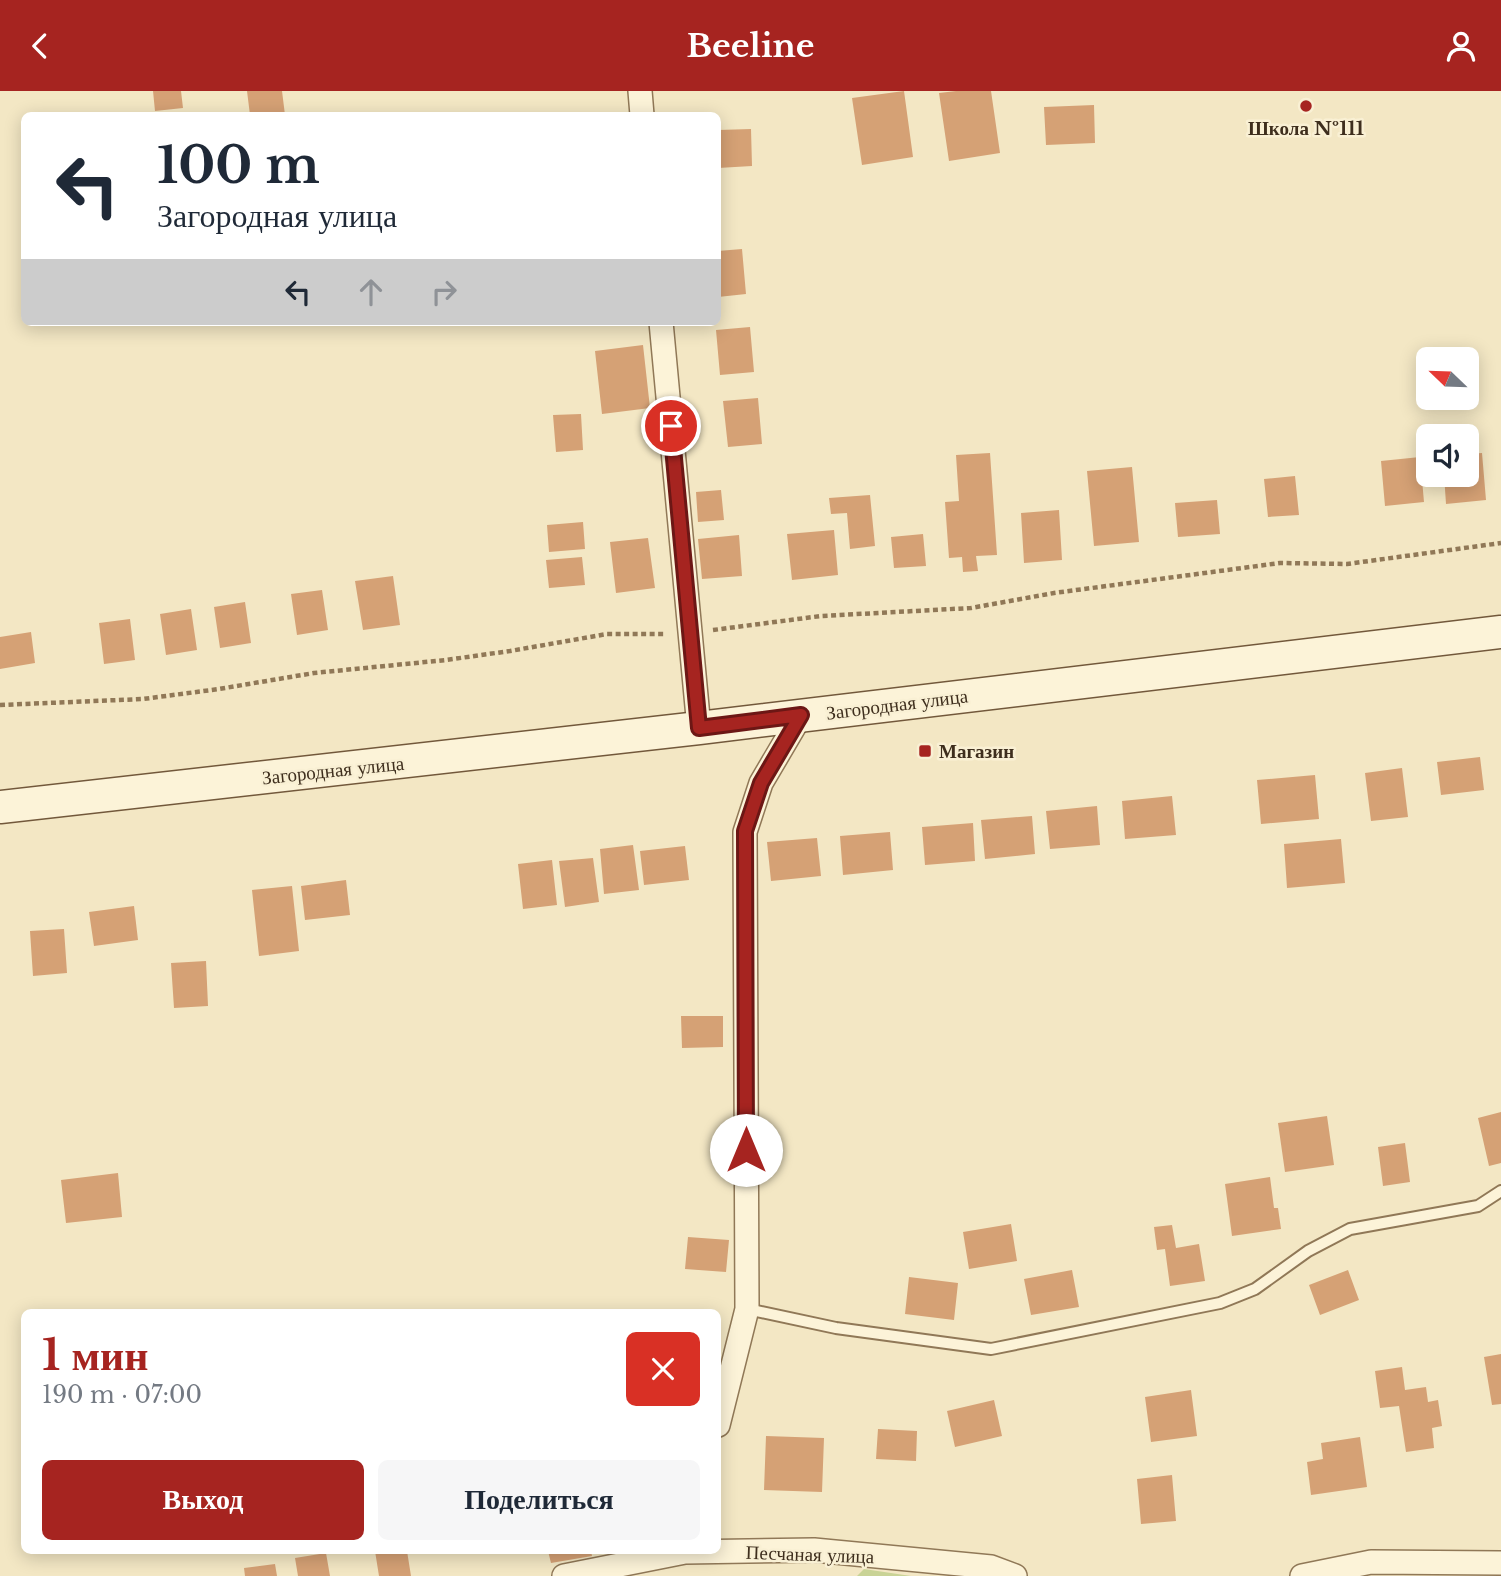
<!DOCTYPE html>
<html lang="ru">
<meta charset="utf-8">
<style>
body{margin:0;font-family:"Libre Baskerville",serif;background:#f6f6f7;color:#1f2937;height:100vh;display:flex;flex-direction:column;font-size:26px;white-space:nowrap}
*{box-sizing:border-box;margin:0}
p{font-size:23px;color:#747a83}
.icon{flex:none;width:38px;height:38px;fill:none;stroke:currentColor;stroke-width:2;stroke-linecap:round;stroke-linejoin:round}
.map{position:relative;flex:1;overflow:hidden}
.details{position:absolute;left:21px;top:1218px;width:700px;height:245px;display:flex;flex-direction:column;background:#fff;border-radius:10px;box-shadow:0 4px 18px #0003}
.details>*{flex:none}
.banner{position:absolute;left:21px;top:21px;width:700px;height:214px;border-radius:10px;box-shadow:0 4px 18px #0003;background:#fff;color:#1f2937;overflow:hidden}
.needle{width:46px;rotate:293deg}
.buttons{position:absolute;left:1416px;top:256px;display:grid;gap:14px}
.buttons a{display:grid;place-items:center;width:63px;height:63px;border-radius:10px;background:#fff;box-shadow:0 4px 18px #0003;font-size:35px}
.pin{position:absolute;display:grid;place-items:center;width:60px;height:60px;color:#fff;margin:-30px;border:4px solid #fff;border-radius:50%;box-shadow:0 2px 7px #0007}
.me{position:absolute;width:77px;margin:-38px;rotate:0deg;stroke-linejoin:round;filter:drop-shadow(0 0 5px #0008)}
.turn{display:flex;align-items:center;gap:24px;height:147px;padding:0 21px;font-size:32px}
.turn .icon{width:91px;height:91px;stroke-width:2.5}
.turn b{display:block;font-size:49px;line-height:60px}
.lanes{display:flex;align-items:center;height:66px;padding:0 21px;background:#0003;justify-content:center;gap:35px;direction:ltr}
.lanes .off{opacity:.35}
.round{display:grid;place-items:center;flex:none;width:74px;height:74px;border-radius:10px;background:#f6f6f7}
.summary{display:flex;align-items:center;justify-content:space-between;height:119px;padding:0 21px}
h1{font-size:42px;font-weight:700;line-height:52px;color:#a62420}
.primary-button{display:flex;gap:14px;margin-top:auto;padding:14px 21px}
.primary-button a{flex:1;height:80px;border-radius:10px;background:#a62420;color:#fff;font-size:28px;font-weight:700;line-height:80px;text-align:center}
.primary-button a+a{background:#f6f6f7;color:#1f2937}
header{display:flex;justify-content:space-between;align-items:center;height:91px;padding:0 21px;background:#a62420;color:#fff;font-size:32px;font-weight:700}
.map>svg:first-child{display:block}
.green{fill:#c9d396}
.building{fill:#d5a175}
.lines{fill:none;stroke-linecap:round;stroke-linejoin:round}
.lane-casing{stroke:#907857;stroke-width:14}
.street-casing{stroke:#907857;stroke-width:26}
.secondary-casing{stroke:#72583b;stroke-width:35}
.path{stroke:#907857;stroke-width:4.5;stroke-dasharray:5 3.5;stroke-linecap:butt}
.lane{stroke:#fcf3d8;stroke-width:10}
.street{stroke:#fcf3d8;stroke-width:23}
.secondary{stroke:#fcf3d8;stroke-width:32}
.route-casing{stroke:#6c1715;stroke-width:18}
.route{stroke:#a62420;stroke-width:12}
.poi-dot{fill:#a62420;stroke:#f9f0d4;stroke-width:2.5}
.labels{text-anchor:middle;stroke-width:5;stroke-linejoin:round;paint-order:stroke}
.poi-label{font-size:19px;font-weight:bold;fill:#3e2e1d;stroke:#f9f0d4}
.street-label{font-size:19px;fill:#3e2e1d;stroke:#f9f0d4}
</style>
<header><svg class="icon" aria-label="back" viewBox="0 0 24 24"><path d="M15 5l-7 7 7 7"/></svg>Beeline<svg class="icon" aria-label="person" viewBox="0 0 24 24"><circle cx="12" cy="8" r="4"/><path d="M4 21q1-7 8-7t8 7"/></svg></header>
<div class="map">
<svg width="1501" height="1485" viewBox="0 0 1501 1485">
<rect width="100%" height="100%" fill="#f3e7c4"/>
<path class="green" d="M864 1478 911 1485H857Z"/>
<path class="building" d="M153 0H181L183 17 155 20Z
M247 0H282L285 24H250Z
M904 0 913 66 862 74 852 7Z
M956 0H991L1000 62 949 70 939 2Z
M1094 14 1095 52 1046 54 1044 16Z
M751 38 752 75 718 77V39Z
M742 158 746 203 718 206V160Z
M750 236 754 281 720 284 716 239Z
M643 254 650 317 602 323 595 260Z
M758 307 762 353 728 356 723 310Z
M581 323 583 359 556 361 553 324Z
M990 362 997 464 976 465 978 480 963 481 962 466 949 467 945 411 959 410 956 364Z
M1482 362 1486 409 1446 413 1444 383H1466V363Z
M1420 366 1424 411 1385 415 1381 370Z
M1132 376 1139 451 1094 455 1087 380Z
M1295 385 1299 424 1268 426 1264 388Z
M721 399 724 429 698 431 696 401Z
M870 404 875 455 850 458 847 422 831 423 829 407Z
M1217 409 1220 443 1178 446 1175 412Z
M1059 419 1062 469 1024 472 1021 422Z
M583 431 585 458 549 461 547 434Z
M834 439 838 484 792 489 787 443Z
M923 443 926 475 894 477 891 446Z
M739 444 742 485 702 488 698 448Z
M648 447 655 497 616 502 610 451Z
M582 466 585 494 549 497 546 469Z
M393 485 400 534 363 539 355 490Z
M322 499 328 539 297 544 291 503Z
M245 511 251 552 220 557 214 516Z
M191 518 197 559 166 564 160 523Z
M130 528 135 569 104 573 99 532Z
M31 541 35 572 0 578V546Z
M1480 666 1484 699 1441 704 1437 671Z
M1402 677 1408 726 1371 730 1365 682Z
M1315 684 1319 728 1261 733 1257 689Z
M1172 705 1176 744 1125 748 1122 710Z
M1097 715 1100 754 1050 758 1046 720Z
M1032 725 1035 763 985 768 981 729Z
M973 732 975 770 925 774 922 736Z
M890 741 893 779 843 784 840 745Z
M817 747 821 785 771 790 767 751Z
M1341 748 1345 792 1287 797 1284 753Z
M633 754 639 799 604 803 600 758Z
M685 755 689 789 644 794 640 760Z
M593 767 599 811 565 816 559 770Z
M552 769 557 814 523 818 518 773Z
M346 789 350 824 305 829 301 795Z
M292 795 299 860 259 865 252 799Z
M134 815 138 849 94 855 89 821Z
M64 838 67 882 33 885 30 840Z
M206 870 208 915 174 917 171 872Z
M681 925H723V956L682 957Z
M1501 1021V1072L1489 1075 1478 1027Z
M1327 1025 1334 1074 1285 1081 1278 1032Z
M1405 1052 1410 1091 1383 1095 1378 1056Z
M118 1082 122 1126 66 1132 61 1089Z
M1270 1086 1274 1117H1278L1281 1138 1232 1145 1225 1093Z
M1011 1133 1017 1170 969 1178 963 1141Z
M1172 1134 1176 1157 1199 1153 1205 1190 1170 1195 1165 1158 1157 1159 1154 1136Z
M688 1146 729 1149 726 1181 685 1178Z
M1072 1179 1079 1216 1031 1224 1024 1188Z
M1348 1179 1359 1209 1320 1224 1309 1194Z
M909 1186 958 1192 954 1229 905 1223Z
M1501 1263V1313L1492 1314 1484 1266Z
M1402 1276 1405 1299 1426 1296 1428 1311 1438 1309 1442 1335 1432 1337 1434 1357 1406 1361 1399 1315 1380 1317 1375 1280Z
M1191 1299 1197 1345 1151 1351 1145 1306Z
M994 1309 1002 1345 955 1356 947 1320Z
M878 1338 917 1340 916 1370 876 1368Z
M766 1345 824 1347 822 1401 764 1399Z
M1360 1346 1367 1396 1311 1404 1307 1371 1323 1368 1321 1352Z
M1172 1384 1176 1430 1141 1433 1137 1388Z
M375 1460H407L411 1485H379Z
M548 1460H591L592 1465 551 1472Z
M326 1462 330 1485H298L295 1467Z
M275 1473 277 1485H245L244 1477Z"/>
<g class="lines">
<defs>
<path id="lane" d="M747 1218 836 1237 991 1258 1220 1212 1255 1198 1308 1160 1350 1138 1478 1115 1501 1100"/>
<path id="street" d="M640 0 642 24
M661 231 699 637
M718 1334 747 1218 745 741 761 692 801 624
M564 1485 685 1461 814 1459 991 1476 1015 1485
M1302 1485 1371 1471 1501 1472"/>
<path id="secondary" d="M0 716 699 637 1501 541"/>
</defs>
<use href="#lane" class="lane-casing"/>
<use href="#street" class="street-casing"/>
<use href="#secondary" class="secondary-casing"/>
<path class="path" d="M713 539 821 525 971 517 1054 502 1280 472 1347 473 1501 452
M0 614 143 608 219 598 314 582 446 569 510 560 607 543H666"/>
<use href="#lane" class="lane"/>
<use href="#street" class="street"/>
<use href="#secondary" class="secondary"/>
</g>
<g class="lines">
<defs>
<path id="route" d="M671 335 699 637 801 624 761 692 745 740 746 1059"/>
</defs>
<use href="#route" class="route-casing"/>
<use href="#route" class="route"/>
</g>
<g class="poi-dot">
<circle cx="1306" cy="15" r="7"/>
<rect x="918" y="653" width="14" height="14" rx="3.5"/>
</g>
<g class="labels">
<g class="poi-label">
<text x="1306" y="44">Школа №111</text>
<text x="939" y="667" text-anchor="start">Магазин</text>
</g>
<g class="street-label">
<text transform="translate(897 613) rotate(-7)" y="7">Загородная улица</text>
<text transform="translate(333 679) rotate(-6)" y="7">Загородная улица</text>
<text transform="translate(810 1463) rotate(2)" y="7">Песчаная улица</text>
</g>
</g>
</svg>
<div class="buttons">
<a><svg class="needle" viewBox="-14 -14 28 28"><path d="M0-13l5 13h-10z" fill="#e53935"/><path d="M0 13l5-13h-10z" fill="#747a83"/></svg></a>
<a><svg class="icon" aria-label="sound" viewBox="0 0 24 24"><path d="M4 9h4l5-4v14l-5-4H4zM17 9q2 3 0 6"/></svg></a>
</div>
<div class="pin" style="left:671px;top:335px;background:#d93025"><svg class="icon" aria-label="arrive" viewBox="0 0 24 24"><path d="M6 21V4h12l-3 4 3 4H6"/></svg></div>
<svg class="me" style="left:746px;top:1059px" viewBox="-20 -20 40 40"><circle r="19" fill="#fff"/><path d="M0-13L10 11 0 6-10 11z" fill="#a62420"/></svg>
<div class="banner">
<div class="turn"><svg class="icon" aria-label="left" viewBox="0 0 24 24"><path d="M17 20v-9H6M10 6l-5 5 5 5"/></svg><div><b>100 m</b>Загородная улица</div></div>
<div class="lanes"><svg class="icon" aria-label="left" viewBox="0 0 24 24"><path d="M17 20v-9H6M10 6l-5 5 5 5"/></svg><svg class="icon off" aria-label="ahead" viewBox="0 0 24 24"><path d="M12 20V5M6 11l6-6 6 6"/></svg><svg class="icon off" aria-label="right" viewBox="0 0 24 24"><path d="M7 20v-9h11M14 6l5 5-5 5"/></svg></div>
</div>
<section class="details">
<div class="summary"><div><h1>1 мин</h1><p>190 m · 07:00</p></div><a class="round" style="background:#d93025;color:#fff"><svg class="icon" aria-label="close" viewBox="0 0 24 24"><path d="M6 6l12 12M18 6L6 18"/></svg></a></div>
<div class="primary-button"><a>Выход</a><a>Поделиться</a></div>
</section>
</div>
